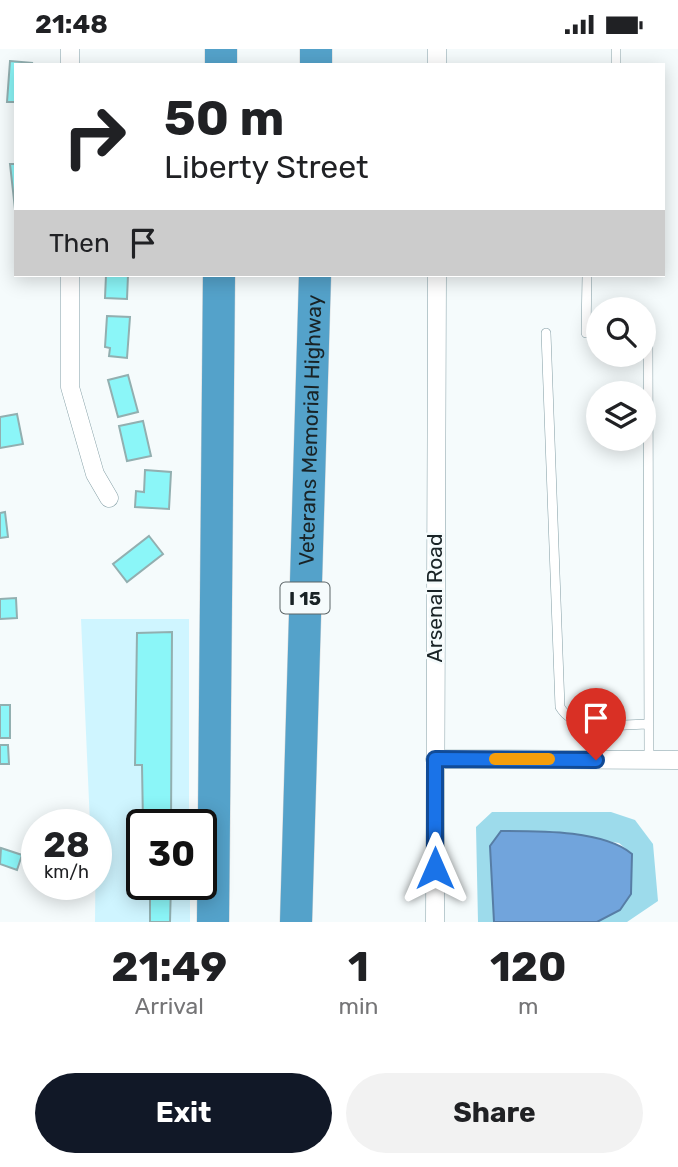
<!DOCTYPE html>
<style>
body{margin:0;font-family:Rubik,sans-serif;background:#f2f2f2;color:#202124;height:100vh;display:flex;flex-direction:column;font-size:26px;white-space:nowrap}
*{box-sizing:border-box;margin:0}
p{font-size:23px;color:#757577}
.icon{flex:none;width:38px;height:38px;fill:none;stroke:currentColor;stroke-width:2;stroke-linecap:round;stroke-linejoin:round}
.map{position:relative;height:873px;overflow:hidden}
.side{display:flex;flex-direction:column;background:#fff;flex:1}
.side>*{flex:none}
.guide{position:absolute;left:14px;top:14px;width:651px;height:214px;border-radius:0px;box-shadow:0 4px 18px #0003;background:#fff;color:#202124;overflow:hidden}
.fabs{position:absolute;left:586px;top:248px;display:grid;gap:14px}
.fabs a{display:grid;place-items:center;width:70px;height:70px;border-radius:50%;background:#fff;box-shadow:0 4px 18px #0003;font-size:35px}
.speed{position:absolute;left:21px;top:760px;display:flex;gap:14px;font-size:35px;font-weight:700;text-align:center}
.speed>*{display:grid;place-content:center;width:91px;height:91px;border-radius:50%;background:#fff;box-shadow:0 4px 18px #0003;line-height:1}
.speed small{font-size:18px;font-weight:400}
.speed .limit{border:4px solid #111;border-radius:10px;background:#fff;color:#111}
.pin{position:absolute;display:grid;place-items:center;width:60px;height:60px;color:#fff;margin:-72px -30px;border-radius:50% 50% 50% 0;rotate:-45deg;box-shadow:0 0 7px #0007}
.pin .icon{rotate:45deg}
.me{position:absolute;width:77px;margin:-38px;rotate:0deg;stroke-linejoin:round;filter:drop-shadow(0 0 5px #0008)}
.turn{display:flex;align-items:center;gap:24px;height:147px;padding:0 35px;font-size:32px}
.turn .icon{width:91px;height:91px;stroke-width:2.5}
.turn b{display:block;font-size:49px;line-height:60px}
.then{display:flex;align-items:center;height:66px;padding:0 35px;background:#0003;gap:14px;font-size:26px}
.eta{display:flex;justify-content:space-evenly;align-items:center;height:119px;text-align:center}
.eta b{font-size:42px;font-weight:700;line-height:49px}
.button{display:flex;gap:14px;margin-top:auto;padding:14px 35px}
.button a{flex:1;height:80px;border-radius:42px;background:#111827;color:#fff;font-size:28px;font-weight:700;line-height:80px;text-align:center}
.button a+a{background:#f2f2f2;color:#202124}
.status{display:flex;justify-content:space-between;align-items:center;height:49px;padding:0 35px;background:#fff;direction:ltr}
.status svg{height:19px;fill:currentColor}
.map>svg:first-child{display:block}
.built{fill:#cff5ff}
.green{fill:#9ddbeb}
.water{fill:#71a4dc;stroke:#577da5;stroke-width:2}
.building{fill:#8bf6f8;stroke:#92afb0;stroke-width:2}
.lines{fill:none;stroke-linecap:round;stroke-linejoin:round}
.service-casing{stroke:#839ea5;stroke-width:10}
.minor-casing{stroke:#839ea5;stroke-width:19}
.motorway-casing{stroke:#d6d7d8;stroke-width:33}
.service{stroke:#fff;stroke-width:9}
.minor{stroke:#fff;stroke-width:18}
.motorway{stroke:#54a2ca;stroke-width:32}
.route-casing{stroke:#114b97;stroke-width:18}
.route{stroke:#1a73e8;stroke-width:12}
.slow{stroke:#f59e0b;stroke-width:12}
.labels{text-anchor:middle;stroke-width:5;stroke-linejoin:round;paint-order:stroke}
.shield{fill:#f5fbfc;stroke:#5b6466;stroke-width:2}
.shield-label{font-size:19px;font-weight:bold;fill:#192326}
.street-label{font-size:21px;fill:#192326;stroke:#f5fbfc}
</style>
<div class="status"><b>21:48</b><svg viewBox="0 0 49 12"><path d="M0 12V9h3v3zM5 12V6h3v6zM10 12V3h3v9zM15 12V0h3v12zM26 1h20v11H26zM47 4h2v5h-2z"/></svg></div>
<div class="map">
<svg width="678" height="873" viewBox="0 0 678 873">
<rect width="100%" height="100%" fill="#f5fbfc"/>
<path class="built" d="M81 570H189V775H142V835H190V873H95L96 775H90Z"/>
<path class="green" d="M492 763H611L635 771 653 795 658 852 627 873H597L620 861 632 805 619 794 543 782 490 797 494 873H478L476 778Z"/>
<path class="water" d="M501 782C539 782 603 781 632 805L631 845 620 861 597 873H494L490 797Z"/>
<path class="building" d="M10 12 33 14 16 16V53H7Z
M10 115H16V160H15Z
M106 226H128L127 250 105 249Z
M107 267 130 268 127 309 109 307 110 299 105 298Z
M128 326 138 363 118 368 108 331Z
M17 365 23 395 0 399V368Z
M143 372 151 407 127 412 119 377Z
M145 421 171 423 169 460 135 458 136 442 144 443Z
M5 463 8 488 0 489V464Z
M149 487 163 505 127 533 113 515Z
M16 549 17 569 0 570V550Z
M172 583 171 775H143L142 716H135L137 584Z
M0 656H10V689H0Z
M0 696H8L9 715H0Z
M1 799 22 806 17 821 0 815Z
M144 835H171L170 873H150V845L144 847Z"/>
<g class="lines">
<defs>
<path id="service" d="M616 0V16
M546 284 560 658C576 685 621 675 649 675
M586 284 587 226
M648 285 649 711"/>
<path id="minor" d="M70 0V16
M437 16V0
M70 226V338L95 425 109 449
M435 710 678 711
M435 873 437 226"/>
<g id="motorway">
<path d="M221 16V0"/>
<path d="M316 16V0"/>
<path d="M213 873 219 226"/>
<path id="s1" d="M296 873 315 226"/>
</g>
</defs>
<use href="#service" class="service-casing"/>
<use href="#minor" class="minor-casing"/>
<use href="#motorway" class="motorway-casing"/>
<use href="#service" class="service"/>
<use href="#minor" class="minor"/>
<use href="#motorway" class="motorway"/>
</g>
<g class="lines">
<defs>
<path id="route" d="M435 819V710L596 711"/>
</defs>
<use href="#route" class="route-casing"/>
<use href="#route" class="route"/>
<path class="slow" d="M495 710H549"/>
</g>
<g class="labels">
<rect class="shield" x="280.5" y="533.5" width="49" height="31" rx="5"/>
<g class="shield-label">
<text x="305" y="556">I 15</text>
</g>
<g class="street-label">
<text dy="7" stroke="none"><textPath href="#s1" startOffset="492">Veterans Memorial Highway</textPath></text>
<text transform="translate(435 549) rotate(-90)" y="7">Arsenal Road</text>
</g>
</g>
</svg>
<div class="fabs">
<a><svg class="icon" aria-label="search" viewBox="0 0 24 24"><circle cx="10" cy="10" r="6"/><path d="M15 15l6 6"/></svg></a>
<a><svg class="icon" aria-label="layers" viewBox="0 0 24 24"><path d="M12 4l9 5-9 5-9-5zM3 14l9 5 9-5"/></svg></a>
</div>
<div class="speed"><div>28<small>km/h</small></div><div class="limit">30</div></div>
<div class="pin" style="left:596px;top:711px;background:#d93025"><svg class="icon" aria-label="arrive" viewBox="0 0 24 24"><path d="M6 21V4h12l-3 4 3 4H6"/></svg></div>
<svg class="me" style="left:435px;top:819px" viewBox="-20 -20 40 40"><path d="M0-17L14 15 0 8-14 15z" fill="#1a73e8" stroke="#fff" stroke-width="4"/></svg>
<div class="guide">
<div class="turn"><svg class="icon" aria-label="right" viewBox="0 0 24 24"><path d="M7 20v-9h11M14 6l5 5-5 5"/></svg><div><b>50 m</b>Liberty Street</div></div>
<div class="then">Then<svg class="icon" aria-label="arrive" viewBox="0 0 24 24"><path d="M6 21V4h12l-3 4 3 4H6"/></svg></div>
</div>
</div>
<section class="side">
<div class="eta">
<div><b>21:49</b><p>Arrival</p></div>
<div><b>1</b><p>min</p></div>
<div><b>120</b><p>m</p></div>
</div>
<div class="button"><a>Exit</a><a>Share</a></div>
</section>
